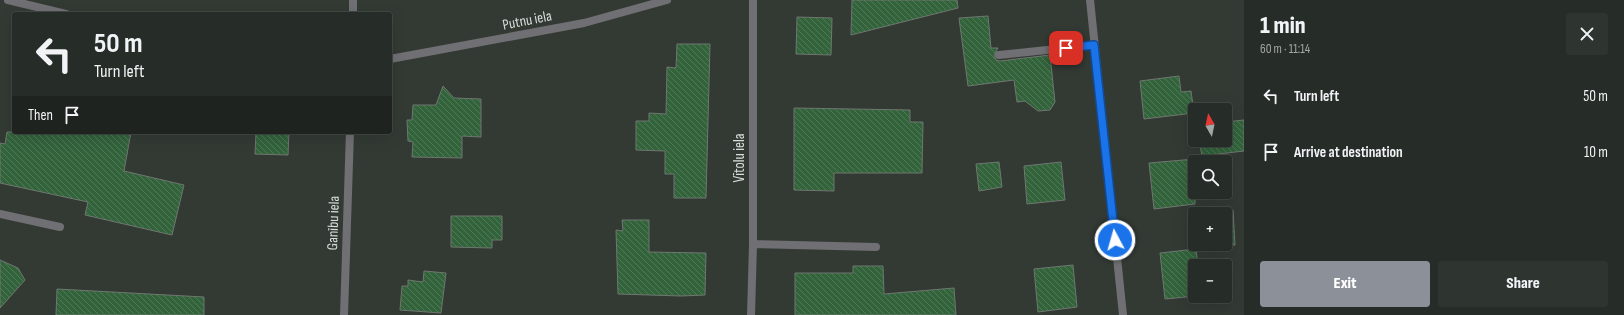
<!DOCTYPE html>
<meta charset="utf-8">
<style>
body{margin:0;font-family:"Sofia Sans Condensed",sans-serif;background:#2e342f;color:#f1f3f6;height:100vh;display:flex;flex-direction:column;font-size:15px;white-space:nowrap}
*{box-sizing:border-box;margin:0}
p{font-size:13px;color:#a4a7a7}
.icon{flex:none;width:22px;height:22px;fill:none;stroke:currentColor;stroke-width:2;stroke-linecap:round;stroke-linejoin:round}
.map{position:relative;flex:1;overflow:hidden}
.sheet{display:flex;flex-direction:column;background:#262c27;width:380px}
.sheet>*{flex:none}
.banner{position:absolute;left:12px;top:12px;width:380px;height:122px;border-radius:4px;box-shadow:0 4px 16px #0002,0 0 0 1px #424844;background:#262c27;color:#f1f3f6;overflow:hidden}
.needle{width:26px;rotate:351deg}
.fabs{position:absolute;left:1188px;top:103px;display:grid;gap:8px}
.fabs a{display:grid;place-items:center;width:44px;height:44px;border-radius:4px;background:#262c27;box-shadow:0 4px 16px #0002,0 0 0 1px #424844;font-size:20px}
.pin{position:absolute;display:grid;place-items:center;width:34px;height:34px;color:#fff;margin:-17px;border-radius:8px;box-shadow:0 2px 6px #0006}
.me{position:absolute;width:44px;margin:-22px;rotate:354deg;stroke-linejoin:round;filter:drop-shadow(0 0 3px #0008)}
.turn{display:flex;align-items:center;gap:14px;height:84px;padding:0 16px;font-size:18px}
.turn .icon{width:52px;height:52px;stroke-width:2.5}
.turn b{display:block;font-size:28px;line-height:34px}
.then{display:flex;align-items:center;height:38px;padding:0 16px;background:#0003;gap:8px;font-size:15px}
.round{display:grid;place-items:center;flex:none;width:42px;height:42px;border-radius:4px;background:#2e342f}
.summary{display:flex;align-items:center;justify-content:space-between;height:68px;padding:0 16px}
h1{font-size:24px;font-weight:800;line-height:30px}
.cta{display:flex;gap:8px;margin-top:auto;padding:8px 16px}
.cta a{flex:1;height:46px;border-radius:4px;background:#8c9099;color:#fff;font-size:16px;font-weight:800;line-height:46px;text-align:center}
.cta a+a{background:#2e342f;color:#f1f3f6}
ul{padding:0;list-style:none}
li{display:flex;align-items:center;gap:12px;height:56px;padding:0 16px}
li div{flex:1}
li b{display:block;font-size:15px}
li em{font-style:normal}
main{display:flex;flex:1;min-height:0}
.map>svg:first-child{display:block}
.building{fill:url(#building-back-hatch);stroke:#6f7770}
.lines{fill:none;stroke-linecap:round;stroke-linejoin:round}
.service{stroke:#706f73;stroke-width:8}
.minor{stroke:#706f73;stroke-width:8}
.tertiary{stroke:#706f73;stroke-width:8}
.route-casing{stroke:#114b97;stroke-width:10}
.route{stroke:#1a73e8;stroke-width:7}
.labels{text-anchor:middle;stroke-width:4;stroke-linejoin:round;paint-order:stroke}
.street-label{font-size:15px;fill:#d8ddd9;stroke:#333a34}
</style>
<main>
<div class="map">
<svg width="1244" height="315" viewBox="0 0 1244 315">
<defs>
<pattern id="building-back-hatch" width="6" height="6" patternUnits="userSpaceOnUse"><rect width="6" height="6" fill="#32633b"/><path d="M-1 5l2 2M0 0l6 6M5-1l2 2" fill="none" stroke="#4f7957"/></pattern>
</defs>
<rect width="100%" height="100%" fill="#333a34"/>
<path class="building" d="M852 0H957L958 8 851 35Z
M988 16 991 48H998L994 55 996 60 1000 61 1050 55 1055 102 1050 110 1038 111 1025 101 1017 102 1014 80 968 86 959 18Z
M797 17 832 18 831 55 796 54Z
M677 44H710L706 198H674V174H665V151L636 150V121H649V113L666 114 667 67 676 68Z
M1179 76 1181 92 1191 91 1194 113 1144 119 1140 81Z
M443 86 454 98 481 99V137L462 136V158L412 157 413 142 408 141 407 120H412L413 105H436Z
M794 108 910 110V122H923L922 173H834V191L794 190Z
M1244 120V151L1202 156 1199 140H1225V122Z
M7 132H131L124 171 184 185 172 235 85 215 88 202 0 183V143L5 144Z
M256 132H289L288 155 255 154Z
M1195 159V204L1154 209 1149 163Z
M999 162 1002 187 979 191 976 164Z
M1061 162 1065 200 1027 204 1024 166Z
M1233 210 1235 245 1210 247 1209 244H1225V214L1206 213Z
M451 216H502V240H492V248L451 247Z
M622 220H649V252L706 253 705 295 681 296 618 294 616 230 623 231Z
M1196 249 1198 266H1195L1196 296 1165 299 1160 253Z
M0 260 18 268 25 280 0 308Z
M1073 265 1077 307 1038 312 1034 269Z
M853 266H883L884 294 954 288 956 315H795V273H853Z
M424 271 446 273 441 313 400 310 402 286H408V280L423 282Z
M57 289 204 297V315H56Z"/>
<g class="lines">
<path class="service" d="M999 55 1094 45
M0 214 60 227"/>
<path class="minor" d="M8 0 66 14
M1090 0 1123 315
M390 59 584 23 667 0
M753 244 876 247
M751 315 753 244V0"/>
<path class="tertiary" d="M353 14V0
M344 315 350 132"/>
</g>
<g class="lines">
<defs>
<path id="route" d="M1066 48 1094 45 1115 240"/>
</defs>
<use href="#route" class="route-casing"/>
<use href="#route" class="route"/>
</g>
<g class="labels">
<g class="street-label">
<text transform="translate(527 20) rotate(-11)" y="5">Putnu iela</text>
<text transform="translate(739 158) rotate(-90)" y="5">Vītolu iela</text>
<text transform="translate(333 223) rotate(-88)" y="5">Ganību iela</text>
</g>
</g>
</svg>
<div class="fabs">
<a><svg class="needle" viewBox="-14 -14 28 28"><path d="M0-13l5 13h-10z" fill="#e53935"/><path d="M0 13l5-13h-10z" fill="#a4a7a7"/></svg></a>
<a><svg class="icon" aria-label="search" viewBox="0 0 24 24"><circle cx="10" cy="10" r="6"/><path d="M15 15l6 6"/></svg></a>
<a>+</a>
<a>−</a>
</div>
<div class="pin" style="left:1066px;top:48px;background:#d93025"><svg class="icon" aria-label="arrive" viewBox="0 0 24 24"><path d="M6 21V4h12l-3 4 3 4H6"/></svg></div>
<svg class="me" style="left:1115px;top:240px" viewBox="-20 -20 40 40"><circle r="17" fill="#1a73e8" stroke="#fff" stroke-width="3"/><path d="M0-11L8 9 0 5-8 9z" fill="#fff"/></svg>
<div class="banner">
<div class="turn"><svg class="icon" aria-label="left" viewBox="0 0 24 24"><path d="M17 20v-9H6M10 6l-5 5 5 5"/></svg><div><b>50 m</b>Turn left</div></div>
<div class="then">Then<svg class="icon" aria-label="arrive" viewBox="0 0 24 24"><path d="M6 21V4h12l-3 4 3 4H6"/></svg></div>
</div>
</div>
<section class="sheet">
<div class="summary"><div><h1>1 min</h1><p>60 m · 11:14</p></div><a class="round"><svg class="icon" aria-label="close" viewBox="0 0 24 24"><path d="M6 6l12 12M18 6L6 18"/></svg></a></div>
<ul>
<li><svg class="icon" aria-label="left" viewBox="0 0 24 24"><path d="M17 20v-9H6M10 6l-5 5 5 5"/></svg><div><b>Turn left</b></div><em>50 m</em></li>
<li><svg class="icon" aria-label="arrive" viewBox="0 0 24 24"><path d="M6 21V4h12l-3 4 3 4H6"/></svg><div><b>Arrive at destination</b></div><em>10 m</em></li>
</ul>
<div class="cta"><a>Exit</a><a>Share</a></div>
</section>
</main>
